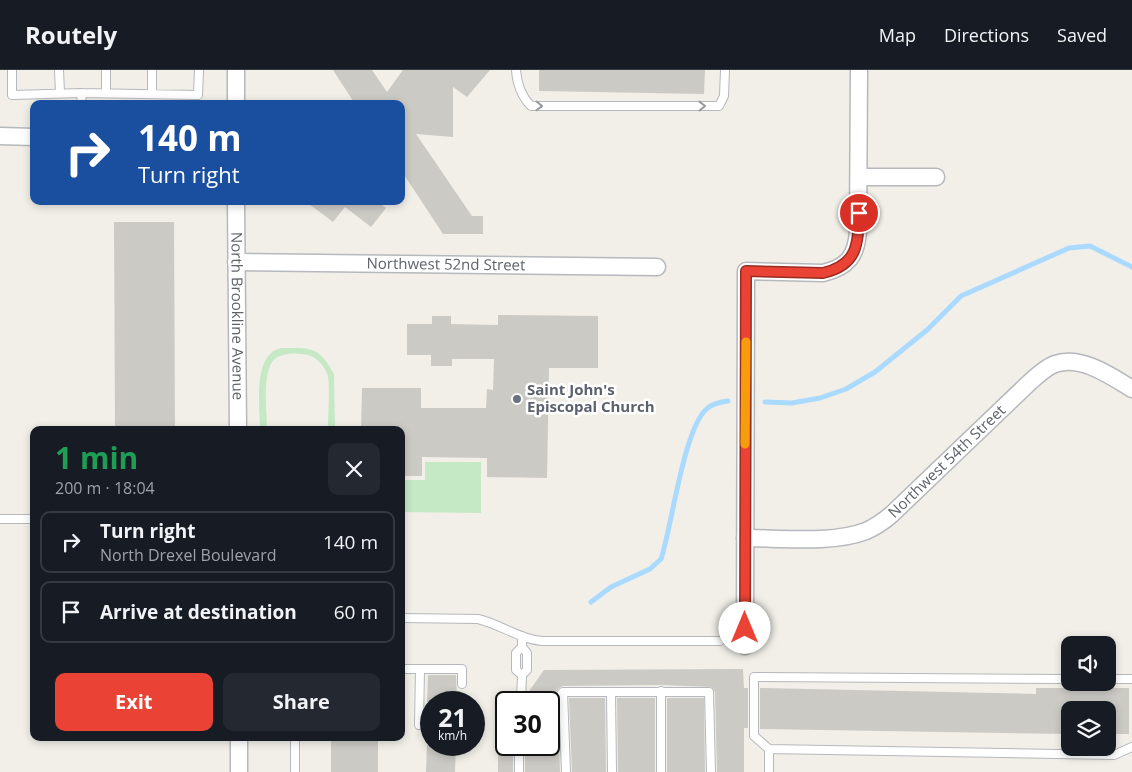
<!DOCTYPE html>
<meta charset="utf-8">
<style>
body{margin:0;font-family:"Open Sans",sans-serif;background:#242831;color:#f1f3f6;height:100vh;display:flex;flex-direction:column;font-size:19px;white-space:nowrap}
*{box-sizing:border-box;margin:0}
p{font-size:16px;color:#9ea1a6}
.icon{flex:none;width:28px;height:28px;fill:none;stroke:currentColor;stroke-width:2;stroke-linecap:round;stroke-linejoin:round}
.map{position:relative;flex:1;overflow:hidden}
.drawer{position:absolute;left:30px;top:356px;width:375px;height:315px;display:flex;flex-direction:column;background:#171b24;border-radius:10px;box-shadow:0 2px 8px #0003}
.drawer>*{flex:none}
.banner{position:absolute;left:30px;top:30px;width:375px;height:105px;border-radius:10px;box-shadow:0 2px 8px #0003;background:#1a4fa0;color:#fff;overflow:hidden}
.controls{position:absolute;left:1061px;top:566px;display:grid;gap:10px}
.controls a{display:grid;place-items:center;width:55px;height:55px;border-radius:10px;background:#171b24;box-shadow:0 2px 8px #0003;font-size:25px}
.speed{position:absolute;left:420px;top:621px;display:flex;gap:10px;font-size:25px;font-weight:700;text-align:center}
.speed>*{display:grid;place-content:center;width:65px;height:65px;border-radius:50%;background:#171b24;box-shadow:0 2px 8px #0003;line-height:1}
.speed small{font-size:12px;font-weight:400}
.speed .limit{border:2px solid #111;border-radius:8px;background:#fff;color:#111}
.pin{position:absolute;display:grid;place-items:center;width:42px;height:42px;color:#fff;margin:-21px;border:2px solid #fff;border-radius:50%;box-shadow:0 1px 5px #0007}
.me{position:absolute;width:55px;margin:-28px;rotate:0deg;stroke-linejoin:round;filter:drop-shadow(0 0 4px #0008)}
.turn{display:flex;align-items:center;gap:18px;height:105px;padding:0 25px;font-size:22px}
.turn .icon{width:65px;height:65px;stroke-width:2.5}
.turn b{display:block;font-size:35px;line-height:42px}
.round{display:grid;place-items:center;flex:none;width:52px;height:52px;border-radius:10px;background:#242831}
.summary{display:flex;align-items:center;justify-content:space-between;height:85px;padding:0 25px}
h1{font-size:30px;font-weight:700;line-height:38px;color:#1e9e55}
.primary-button{display:flex;gap:10px;margin-top:auto;padding:10px 25px}
.primary-button a{flex:1;height:58px;border-radius:10px;background:#ea4335;color:#fff;font-size:20px;font-weight:700;line-height:58px;text-align:center}
.primary-button a+a{background:#242831;color:#f1f3f6}
ul{padding:0;list-style:none}
li{display:flex;align-items:center;gap:15px;height:62px;margin:0 10px 8px;padding:0 15px;border:2px solid #363941;border-radius:10px}
li div{flex:1}
li b{display:block;font-size:19px}
li em{font-style:normal}
header{display:flex;align-items:center;gap:30px;box-sizing:border-box;height:70px;padding:0 25px;background:#171b24;border-bottom:1px solid #363941}
header strong{font-size:24px}
nav{display:flex;gap:28px;margin-inline-start:auto;font-size:18px}
.map>svg:first-child{display:block}
.green{fill:#c5e8c5}
.lines{fill:none;stroke-linecap:round;stroke-linejoin:round}
.stream{stroke:#aadaff;stroke-width:5}
.building{fill:#cccac5}
.service-casing{stroke:#b5b8bc;stroke-width:10}
.minor-casing{stroke:#b5b8bc;stroke-width:19}
.service{stroke:#fff;stroke-width:8}
.minor{stroke:#fff;stroke-width:16}
.oneway{stroke:#979a9d}
.route-casing{stroke:#982c22;stroke-width:12}
.route{stroke:#ea4335;stroke-width:9}
.slow{stroke:#f59e0b;stroke-width:9}
.worship-dot{fill:#6b7280;stroke:#fff;stroke-width:2}
.labels{text-anchor:middle;stroke-width:5;stroke-linejoin:round;paint-order:stroke}
.street-label{font-size:15px;fill:#5f6368;stroke:#fff}
.worship-label{font-size:15px;font-weight:bold;fill:#5b616d;stroke:#fff;text-anchor:start}
</style>
<header>
<strong>Routely</strong>
<nav><a>Map</a><a>Directions</a><a>Saved</a></nav>
</header>
<div class="map">
<svg width="1132" height="702" viewBox="0 0 1132 702">
<rect width="100%" height="100%" fill="#f1efe8"/>
<path class="green" d="M282 278C311 278 319 276 334 304L335 360H328C328 345 330 321 328 306 326 299 319 289 311 286 301 282 278 282 272 292 262 309 267 340 267 360H260C260 338 254 299 271 283 274 280 278 279 282 278Z
M425 392H481V443L401 442V410H425Z"/>
<g class="lines">
<path class="stream" d="M765 332 792 333 820 328 846 319 875 302 927 260 961 226 1069 178 1090 176 1132 197
M591 532 611 517 650 499 661 489C672 457 684 353 709 337 715 333 721 332 728 331"/>
</g>
<path class="building" d="M333 0H372L387 22 403 0H490L467 27 453 17V67L416 64 472 146H483V164H443L401 100V34H355Z
M539 0H705L704 24 539 21Z
M305 131H377L386 138 371 157 345 137 333 152Z
M114 152H174L175 360H115Z
M498 245 598 246V298H549L547 408 487 407V388L422 387V406H401V360H361L362 318H421V338H486L487 319 493 320 494 289H452V296H431V285H407V254H432V246H451V254L498 255Z
M743 599 744 618H748V658H744V702H717L715 622 711 617 661 615 563 616 559 618 546 632H526L527 624 544 600Z
M428 605H456L457 632H427Z
M760 618 1036 624V618H1129V664H1108V640H1070V664L760 659Z
M569 628H605L606 702H572Z
M617 628H655V702H618Z
M667 628H704L705 702H667Z
M558 636 560 702H525V675H549V644L553 642Z
M331 668H378V702H331Z
M427 675H456L455 702H426Z
M498 675H513V702H498Z"/>
<g class="lines">
<defs>
<path id="service" d="M12 0V25L82 23 198 25 199 0
M59 0 60 23
M106 0V23
M516 0C517 14 521 26 531 36H719L724 26 725 0
M152 24V0
M81 34 82 23
M0 449H34
M401 548 478 549C500 554 519 569 542 571H720
M522 566V577L516 583V600L522 605 527 600V583L522 577
M401 599H420L419 655
M420 599H462V614
M1108 609H1132
M661 621V702
M563 622 566 702
M611 622 612 702
M521 631 522 605
M549 638 563 622H709L711 702
M295 668V702
M519 675V702
M769 679 754 666V607L1070 609
M769 702V679L1114 685 1132 677"/>
<g id="minor">
<path d="M236 34V0"/>
<path d="M0 66 34 67"/>
<path d="M859 107H936"/>
<path id="s1" d="M236 131 238 360"/>
<path id="s2" d="M236 192 657 197"/>
<path id="s3" d="M745 468C780 468 833 474 866 461 875 457 884 451 892 444L1030 312C1037 306 1046 297 1055 294 1081 285 1111 306 1132 319"/>
<path d="M745 576 746 201 823 203C848 197 856 186 858 162L859 0"/>
<path d="M239 668V702"/>
</g>
</defs>
<use href="#service" class="service-casing"/>
<use href="#minor" class="minor-casing"/>
<use href="#service" class="service"/>
<use href="#minor" class="minor"/>
</g>
<defs><path id="oneway-chevron" d="M-2-3.5L2.5 0L-2 3.5" fill="none" stroke-width="1.6" stroke-linecap="round" stroke-linejoin="round" transform="scale(1.25)"/></defs>
<g class="oneway">
<use href="#oneway-chevron" transform="translate(539 36) rotate(2)"/>
<use href="#oneway-chevron" transform="translate(702 36) rotate(-1)"/>
</g>
<g class="lines">
<defs>
<path id="route" d="M745 558 746 201 823 203C858 195 858 174 859 143"/>
</defs>
<use href="#route" class="route-casing"/>
<use href="#route" class="route"/>
<path class="slow" d="M745 374 746 272"/>
</g>
<circle class="worship-dot" cx="517" cy="329" r="5"/>
<g class="labels">
<g class="street-label">
<text dy="5" stroke="none"><textPath href="#s2" startOffset="210">Northwest 52nd Street</textPath></text>
<text dy="5" stroke="none"><textPath href="#s1" startOffset="115">North Brookline Avenue</textPath></text>
<text dy="5" stroke="none"><textPath href="#s3" startOffset="229">Northwest 54th Street</textPath></text>
</g>
<g class="worship-label">
<text x="527" y="325">Saint John's<tspan x="527" dy="17">Episcopal Church</tspan></text>
</g>
</g>
</svg>
<div class="controls">
<a><svg class="icon" aria-label="sound" viewBox="0 0 24 24"><path d="M4 9h4l5-4v14l-5-4H4zM17 9q2 3 0 6"/></svg></a>
<a><svg class="icon" aria-label="layers" viewBox="0 0 24 24"><path d="M12 4l9 5-9 5-9-5zM3 14l9 5 9-5"/></svg></a>
</div>
<div class="speed"><div>21<small>km/h</small></div><div class="limit">30</div></div>
<div class="pin" style="left:859px;top:143px;background:#d93025"><svg class="icon" aria-label="arrive" viewBox="0 0 24 24"><path d="M6 21V4h12l-3 4 3 4H6"/></svg></div>
<svg class="me" style="left:745px;top:558px" viewBox="-20 -20 40 40"><circle r="19" fill="#fff"/><path d="M0-13L10 11 0 6-10 11z" fill="#ea4335"/></svg>
<div class="banner">
<div class="turn"><svg class="icon" aria-label="right" viewBox="0 0 24 24"><path d="M7 20v-9h11M14 6l5 5-5 5"/></svg><div><b>140 m</b>Turn right</div></div>
</div>
<section class="drawer">
<div class="summary"><div><h1>1 min</h1><p>200 m · 18:04</p></div><a class="round"><svg class="icon" aria-label="close" viewBox="0 0 24 24"><path d="M6 6l12 12M18 6L6 18"/></svg></a></div>
<ul>
<li><svg class="icon" aria-label="right" viewBox="0 0 24 24"><path d="M7 20v-9h11M14 6l5 5-5 5"/></svg><div><b>Turn right</b><p>North Drexel Boulevard</p></div><em>140 m</em></li>
<li><svg class="icon" aria-label="arrive" viewBox="0 0 24 24"><path d="M6 21V4h12l-3 4 3 4H6"/></svg><div><b>Arrive at destination</b></div><em>60 m</em></li>
</ul>
<div class="primary-button"><a>Exit</a><a>Share</a></div>
</section>
</div>
